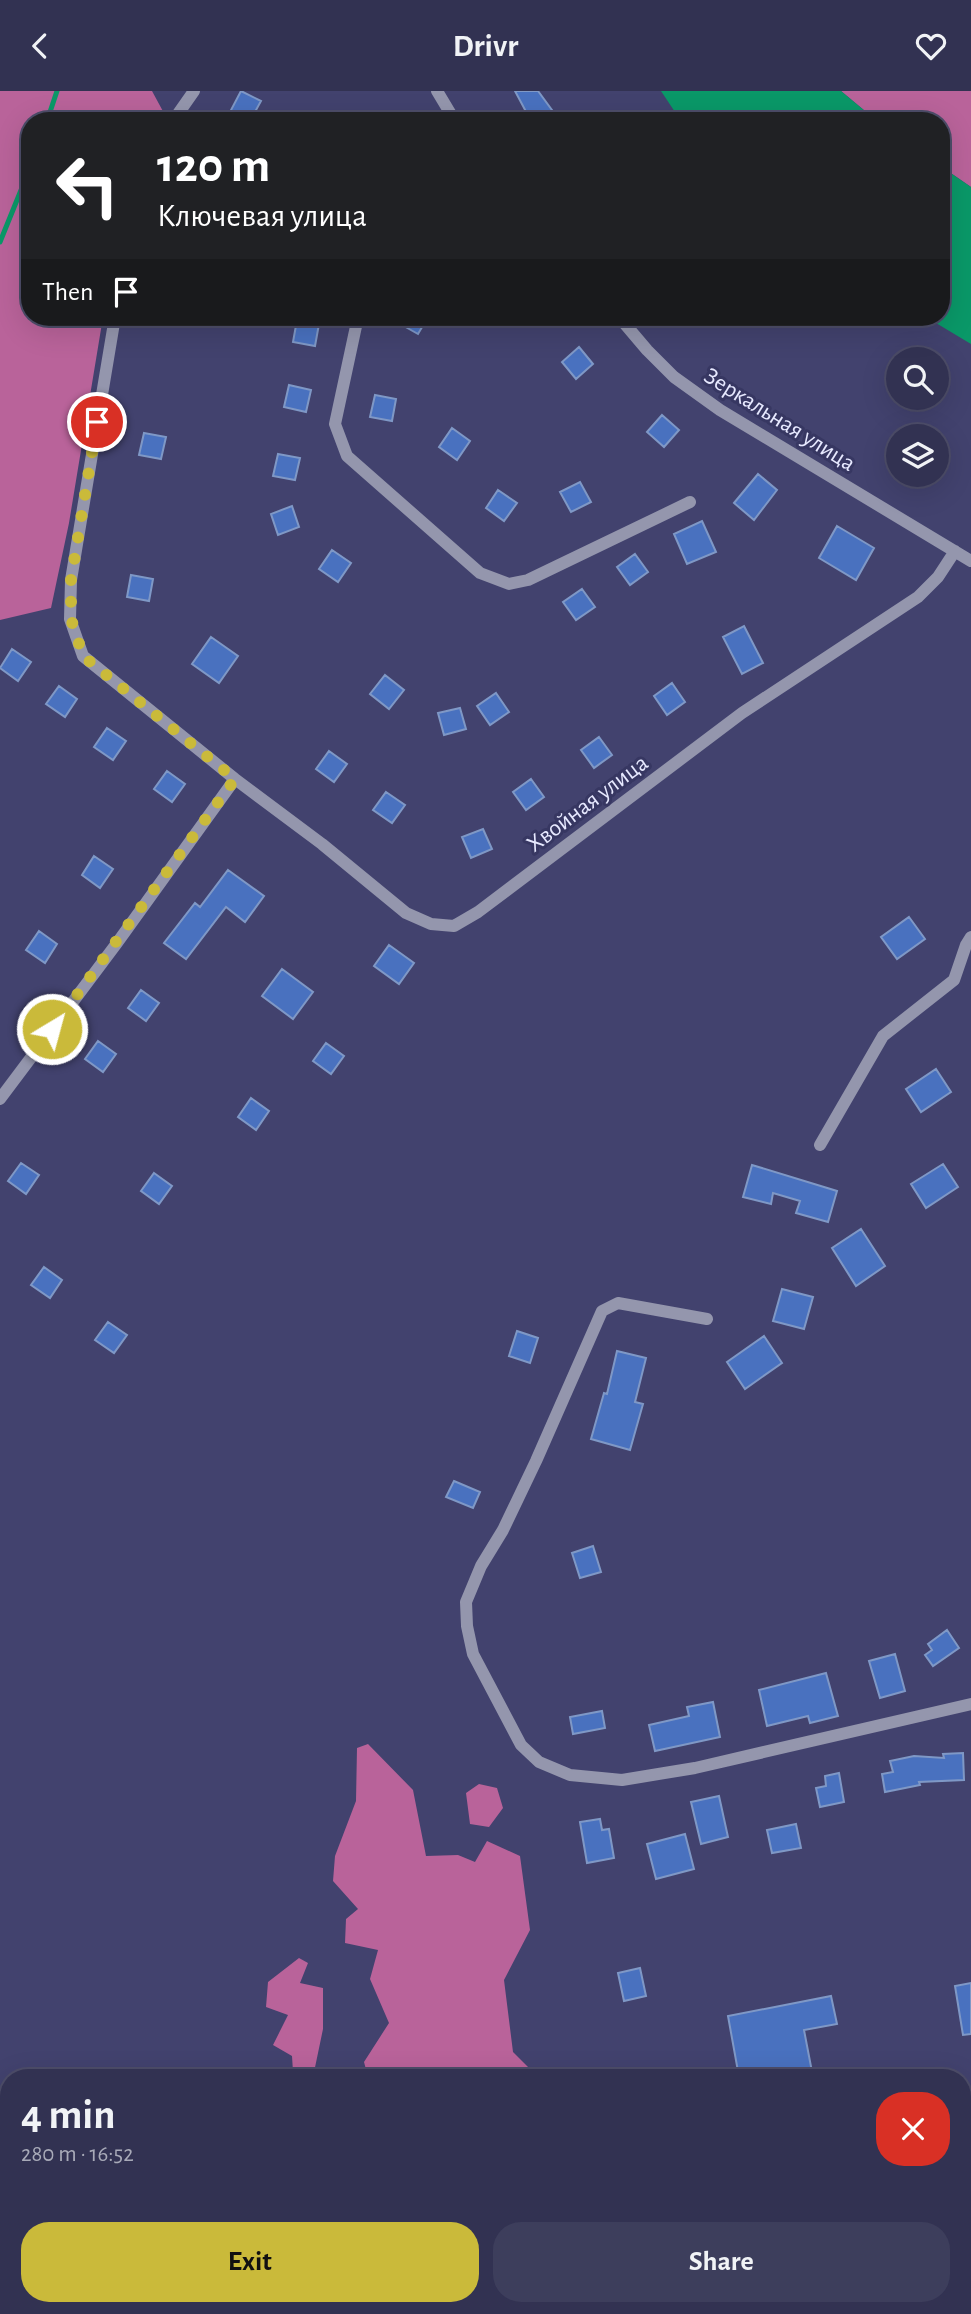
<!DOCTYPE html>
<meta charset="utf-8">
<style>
body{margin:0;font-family:"Alegreya Sans",sans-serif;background:#3d3e5c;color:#f1f3f6;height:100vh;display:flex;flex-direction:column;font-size:26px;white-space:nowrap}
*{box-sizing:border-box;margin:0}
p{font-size:23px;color:#a8aab8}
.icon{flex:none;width:38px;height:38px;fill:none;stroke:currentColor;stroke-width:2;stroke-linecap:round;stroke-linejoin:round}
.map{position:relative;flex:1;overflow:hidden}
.sheet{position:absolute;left:0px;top:1978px;width:971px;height:247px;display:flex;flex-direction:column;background:#323252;border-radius:28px 28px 0 0;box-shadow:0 7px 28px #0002,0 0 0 2px #4d4d69}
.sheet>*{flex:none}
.banner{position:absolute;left:21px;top:21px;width:929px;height:214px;border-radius:28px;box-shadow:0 7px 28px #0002,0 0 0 2px #4d4d69;background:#202124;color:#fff;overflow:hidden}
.controls{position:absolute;left:886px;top:256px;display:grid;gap:14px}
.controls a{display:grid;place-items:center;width:63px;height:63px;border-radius:50%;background:#323252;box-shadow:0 7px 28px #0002,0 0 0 2px #4d4d69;font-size:35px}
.pin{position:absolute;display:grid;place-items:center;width:60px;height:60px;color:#fff;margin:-30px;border:4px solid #fff;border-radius:50%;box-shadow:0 2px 7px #0007}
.me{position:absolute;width:77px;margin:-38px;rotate:37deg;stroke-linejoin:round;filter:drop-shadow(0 0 5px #0008)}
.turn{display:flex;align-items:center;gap:24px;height:147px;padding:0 21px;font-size:32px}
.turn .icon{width:91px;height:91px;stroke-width:2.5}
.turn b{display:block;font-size:49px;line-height:60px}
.then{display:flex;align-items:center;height:66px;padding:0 21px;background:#0003;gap:14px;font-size:26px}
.round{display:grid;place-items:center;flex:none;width:74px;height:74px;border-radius:28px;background:#3d3e5c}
.head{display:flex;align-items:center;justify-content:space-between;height:119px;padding:0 21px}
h1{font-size:42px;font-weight:700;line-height:52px}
.button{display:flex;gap:14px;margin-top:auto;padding:14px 21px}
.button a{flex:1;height:80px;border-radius:28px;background:#caba3a;color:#111;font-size:28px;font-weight:700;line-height:80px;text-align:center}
.button a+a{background:#3d3e5c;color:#f1f3f6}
header{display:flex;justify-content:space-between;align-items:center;height:91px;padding:0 21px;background:#323252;font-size:32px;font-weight:700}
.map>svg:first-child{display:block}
.forest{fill:#b9639a}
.water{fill:#0a9868}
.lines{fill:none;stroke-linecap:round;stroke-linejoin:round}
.stream{stroke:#0a9868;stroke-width:5}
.building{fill:#4971bf;stroke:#7f98c6;stroke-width:2}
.minor{stroke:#9496ad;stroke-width:12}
.route{stroke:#caba3a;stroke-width:12;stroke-dasharray:0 21.6}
.labels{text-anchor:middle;stroke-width:6;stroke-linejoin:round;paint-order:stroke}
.street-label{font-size:24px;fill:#e7e9ff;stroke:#373762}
</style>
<header><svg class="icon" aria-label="back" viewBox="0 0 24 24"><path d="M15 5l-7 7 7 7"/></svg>Drivr<svg class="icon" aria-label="heart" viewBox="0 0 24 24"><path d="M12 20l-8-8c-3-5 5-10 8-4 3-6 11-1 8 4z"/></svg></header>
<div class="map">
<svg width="971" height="2223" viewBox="0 0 971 2223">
<rect width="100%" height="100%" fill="#42426e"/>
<path class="forest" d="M0 0H152L165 24 161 30H30V226H103L69 432 51 517 0 529Z
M841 0H971V96L942 76V30H877Z
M368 1653 413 1699 426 1765 458 1764 475 1771 487 1750 520 1765 530 1839 504 1889 513 1961 538 1986H368L364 1971 389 1932 370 1888 378 1859 345 1852 346 1828 358 1818 333 1790 335 1765 356 1710 357 1657Z
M479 1693 497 1697 503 1717 489 1736 470 1733 466 1702Z
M299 1867 308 1872 300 1892 323 1897V1938L313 1986H288L293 1981 292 1965 273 1954 288 1924 266 1916 268 1891Z"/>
<path class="water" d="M661 0H841L877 30H681Z
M942 76 971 96V253L926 226H942Z"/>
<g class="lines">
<path class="stream" d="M47 30 57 0
M0 151 30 77"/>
</g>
<path class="building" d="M241 0 261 10 250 30 231 19Z
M515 0H538L560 30H531Z
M388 226H428L418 243Z
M297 229 319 233 315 255 293 251Z
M579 256 593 273 576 288 562 271Z
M289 294 311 299 306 321 284 316Z
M375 304 396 308 392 330 370 326Z
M662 324 679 339 664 356 647 341Z
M452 337 470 350 457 369 439 356Z
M144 342 166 346 161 368 139 364Z
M278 363 300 367 295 389 273 385Z
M758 383 777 399 754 429 734 412Z
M580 391 591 411 571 421 560 401Z
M498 399 517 412 504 430 486 417Z
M292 415 299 436 278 444 271 423Z
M702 430 716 461 687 473 674 443Z
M837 435 874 457 856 489 819 467Z
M332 459 351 472 338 491 319 478Z
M635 463 648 481 630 494 617 476Z
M131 484 153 488 149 510 127 506Z
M582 498 595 516 576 529 563 511Z
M744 535 763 572 742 583 723 546Z
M211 546 238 565 219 592 192 573Z
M12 558 31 571 18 590 0 577Z
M385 584 404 599 389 618 370 603Z
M672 592 685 611 667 624 654 605Z
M59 595 77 608 65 626 46 613Z
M496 602 509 621 490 634 477 615Z
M460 617 466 638 444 644 438 622Z
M107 637 126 650 113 669 94 656Z
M599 646 612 664 594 677 581 659Z
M329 660 347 673 334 691 316 678Z
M167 680 185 693 172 711 154 698Z
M531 688 544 706 526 719 513 701Z
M386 701 405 714 392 732 373 719Z
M483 738 492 758 471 767 462 746Z
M94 765 113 778 100 797 82 784Z
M228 779 264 805 245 831 226 816 186 868 164 852 195 812 200 816Z
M909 826 925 848 897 868 881 846Z
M39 840 57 853 45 872 26 859Z
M389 854 414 872 399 893 374 875Z
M282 878 313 901 293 928 262 905Z
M141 899 159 912 146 930 128 917Z
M98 950 116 963 103 981 85 968Z
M326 952 344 965 331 983 313 970Z
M936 978 951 1001 921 1021 906 998Z
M251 1007 269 1020 256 1039 238 1026Z
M21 1072 39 1084 26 1103 8 1090Z
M943 1073 958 1096 926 1117 911 1093Z
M752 1074 837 1100 828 1131 796 1122 800 1110 773 1102 771 1113 743 1106Z
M154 1082 172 1095 159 1113 141 1100Z
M861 1138 885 1175 856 1195 832 1157Z
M44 1176 62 1189 50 1207 31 1194Z
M782 1198 813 1206 804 1238 773 1230Z
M108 1231 127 1244 114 1262 95 1249Z
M517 1240 538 1247 530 1272 509 1265Z
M764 1245 782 1272 745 1298 727 1271Z
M617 1260 646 1267 635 1311 643 1313 630 1359 591 1348 604 1302 607 1303Z
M454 1390 480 1401 473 1417 446 1406Z
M593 1455 601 1481 580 1487 572 1462Z
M947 1539 959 1557 933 1575 925 1564 932 1559 928 1553Z
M895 1563 905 1600 880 1607 869 1570Z
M826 1582 838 1625 810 1632 808 1625 767 1635 759 1599Z
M713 1611 720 1646 655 1660 649 1634 689 1625 687 1616Z
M602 1620 605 1637 573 1643 570 1626Z
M963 1662 964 1689 919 1691 920 1694 885 1701 882 1683 893 1681 890 1670 914 1665 944 1667 943 1663Z
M839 1682 844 1711 820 1716 816 1697 826 1695 825 1685Z
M719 1705 728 1746 701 1753 691 1711Z
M600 1728 602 1739 609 1738 614 1767 587 1772 580 1731Z
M796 1733 801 1757 772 1762 767 1739Z
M685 1743 694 1778 656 1788 647 1753Z
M640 1877 646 1905 624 1910 618 1882Z
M971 1892V1943L963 1944 955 1895Z
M831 1905 837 1933 804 1939 813 1986H739L728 1925Z"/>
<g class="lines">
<path class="minor" d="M437 0 455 30
M173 30 194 0
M115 226 71 489 70 528 83 565 235 688 322 753 406 822 431 833 454 835 478 821 742 622 918 506 938 486 955 460
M358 226 335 333 347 365 480 482 509 493 528 489 690 411
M619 226 647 259 674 286 720 319 971 470
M0 1008 117 852 235 688
M820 1054 883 945 954 889 966 854 971 846
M707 1228 618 1212 602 1220 536 1370 503 1439 481 1475 466 1511 467 1535 473 1563 521 1654 539 1671 570 1684 622 1689 695 1677 971 1613
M0 2123 9 2135
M64 2216 69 2223"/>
</g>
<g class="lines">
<path class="route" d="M52 938 235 688 83 565 71 528V489L97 331"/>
</g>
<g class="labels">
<g class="street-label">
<text transform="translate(780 328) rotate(32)" y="8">Зеркальная улица</text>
<text transform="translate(587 712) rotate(-37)" y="8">Хвойная улица</text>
</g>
</g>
</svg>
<div class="controls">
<a><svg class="icon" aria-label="search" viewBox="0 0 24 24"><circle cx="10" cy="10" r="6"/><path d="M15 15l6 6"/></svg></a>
<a><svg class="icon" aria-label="layers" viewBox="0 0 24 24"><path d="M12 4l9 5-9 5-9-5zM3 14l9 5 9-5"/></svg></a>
</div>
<div class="pin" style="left:97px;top:331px;background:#d93025"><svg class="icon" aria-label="arrive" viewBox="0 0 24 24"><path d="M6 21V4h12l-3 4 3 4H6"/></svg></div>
<svg class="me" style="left:52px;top:938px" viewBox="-20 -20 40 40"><circle r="17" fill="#caba3a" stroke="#fff" stroke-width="3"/><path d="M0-11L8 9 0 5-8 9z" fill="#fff"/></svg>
<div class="banner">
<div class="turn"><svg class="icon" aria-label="left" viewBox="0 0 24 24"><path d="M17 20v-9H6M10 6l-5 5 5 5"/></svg><div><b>120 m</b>Ключевая улица</div></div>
<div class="then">Then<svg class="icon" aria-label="arrive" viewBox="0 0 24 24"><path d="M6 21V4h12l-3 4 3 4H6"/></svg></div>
</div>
<section class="sheet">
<div class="head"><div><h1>4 min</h1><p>280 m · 16:52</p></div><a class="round" style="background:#d93025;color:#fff"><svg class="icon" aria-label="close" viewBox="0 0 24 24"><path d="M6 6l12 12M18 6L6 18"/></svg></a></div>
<div class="button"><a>Exit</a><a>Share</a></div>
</section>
</div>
